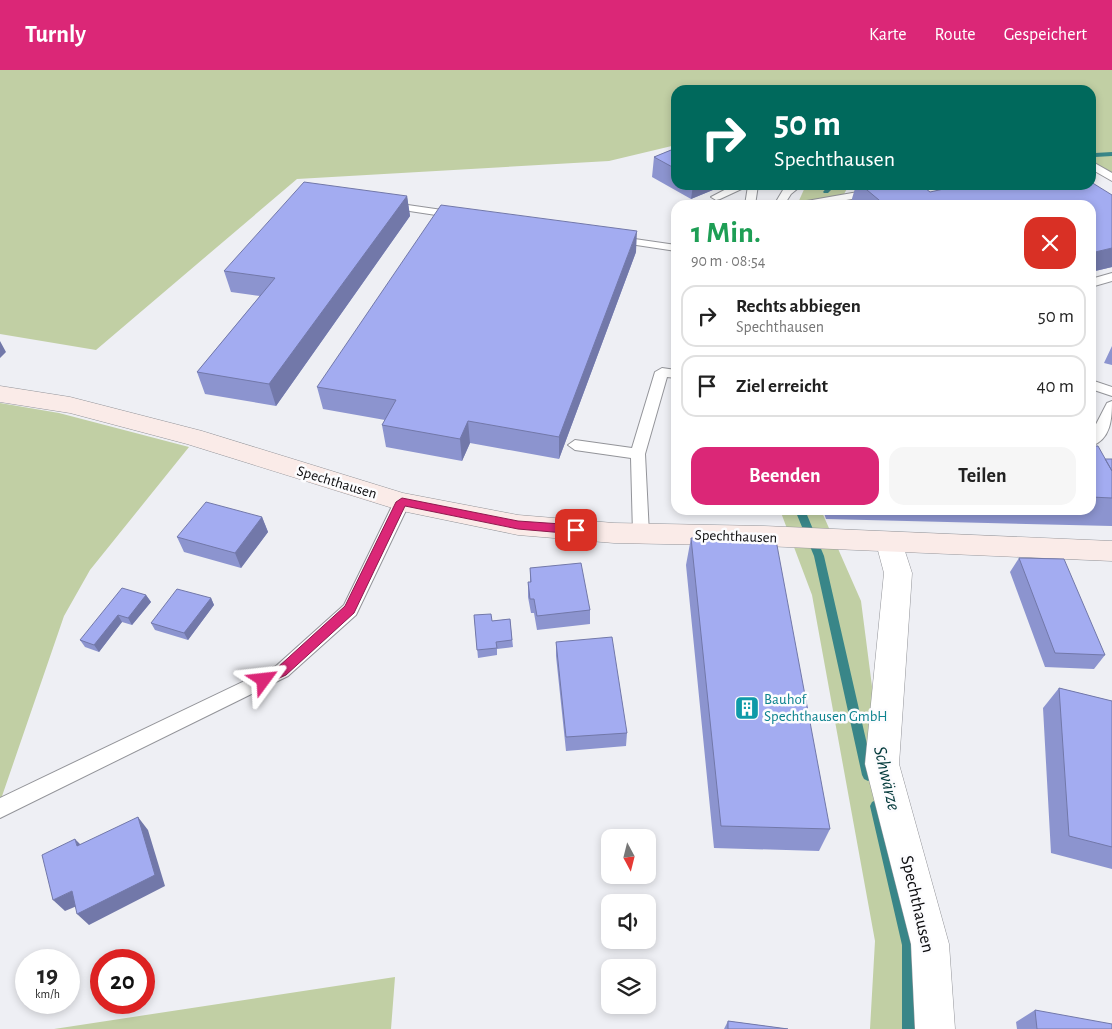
<!DOCTYPE html>
<html lang="de">
<meta charset="utf-8">
<style>
body{margin:0;font-family:"Alegreya Sans",sans-serif;background:#f6f6f6;color:#222;height:100vh;display:flex;flex-direction:column;font-size:19px;white-space:nowrap}
*{box-sizing:border-box;margin:0}
p{font-size:16px;color:#767676}
.icon{flex:none;width:28px;height:28px;fill:none;stroke:currentColor;stroke-width:2;stroke-linecap:round;stroke-linejoin:round}
.map{position:relative;flex:1;overflow:hidden}
.sheet{position:absolute;left:671px;top:130px;width:425px;height:315px;display:flex;flex-direction:column;background:#fff;border-radius:15px;box-shadow:0 2px 8px #0003}
.sheet>*{flex:none}
.hud{position:absolute;left:671px;top:15px;width:425px;height:105px;border-radius:15px;box-shadow:0 2px 8px #0003;background:#00695c;color:#fff;overflow:hidden}
.needle{width:32px;rotate:173deg}
.controls{position:absolute;left:601px;top:759px;display:grid;gap:10px}
.controls a{display:grid;place-items:center;width:55px;height:55px;border-radius:10px;background:#fff;box-shadow:0 2px 8px #0003;font-size:25px}
.speed{position:absolute;left:15px;top:879px;display:flex;gap:10px;font-size:25px;font-weight:700;text-align:center}
.speed>*{display:grid;place-content:center;width:65px;height:65px;border-radius:50%;background:#fff;box-shadow:0 2px 8px #0003;line-height:1}
.speed small{font-size:12px;font-weight:400}
.speed .limit{border:8px solid #d22;background:#fff;color:#111}
.pin{position:absolute;display:grid;place-items:center;width:42px;height:42px;color:#fff;margin:-21px;border-radius:10px;box-shadow:0 2px 8px #0006}
.me{position:absolute;width:55px;margin:-28px;rotate:60deg;stroke-linejoin:round;filter:drop-shadow(0 0 4px #0008)}
.turn{display:flex;align-items:center;gap:18px;height:105px;padding:0 20px;font-size:22px}
.turn .icon{width:65px;height:65px;stroke-width:2.5}
.turn b{display:block;font-size:35px;line-height:42px}
.round{display:grid;place-items:center;flex:none;width:52px;height:52px;border-radius:15px;background:#f6f6f6}
.head{display:flex;align-items:center;justify-content:space-between;height:85px;padding:0 20px}
h1{font-size:30px;font-weight:700;line-height:38px;color:#1e9e55}
.button{display:flex;gap:10px;margin-top:auto;padding:10px 20px}
.button a{flex:1;height:58px;border-radius:15px;background:#db2777;color:#fff;font-size:20px;font-weight:700;line-height:58px;text-align:center}
.button a+a{background:#f6f6f6;color:#222}
ul{padding:0;list-style:none}
li{display:flex;align-items:center;gap:15px;height:62px;margin:0 10px 8px;padding:0 10px;border:2px solid #e0e0e0;border-radius:15px}
li div{flex:1}
li b{display:block;font-size:19px}
li em{font-style:normal}
header{display:flex;align-items:center;gap:30px;box-sizing:border-box;height:70px;padding:0 25px;background:#db2777;color:#fff}
header strong{font-size:24px}
nav{display:flex;gap:28px;margin-inline-start:auto;font-size:18px}
.map>svg:first-child{display:block}
.green{fill:#c1cfa4}
.lines{fill:none;stroke-linecap:round;stroke-linejoin:round}
.stream{fill:#398688;fill-rule:evenodd}
.lane-casing{stroke:#939499;stroke-width:2}
.street-casing{stroke:#939499;stroke-width:1}
.secondary-casing{stroke:#939499;stroke-width:1}
.lane{fill:#fff;fill-rule:evenodd}
.street{fill:#fff;fill-rule:evenodd}
.secondary{fill:#faebe8;fill-rule:evenodd}
.wall{fill:#8c94cf}
.shaded-wall{fill:#7278a9}
.building{fill:#a3acf1;stroke:#7278a9}
.route{fill:#db2777;stroke:#8e194d}
.labels{text-anchor:middle;stroke-width:5;stroke-linejoin:round;paint-order:stroke}
.street-label{font-size:15px;fill:#0c0c0e;stroke:#fcfcfe}
.culture-label{font-size:15px;fill:#0d838f;stroke:#fcfcfe;text-anchor:start}
.near-street-label{font-size:18px;fill:#0c0c0e;stroke:#fcfcfe}
.near-water-label{font-size:19px;font-style:italic;fill:#053b3c;stroke:#fcfcfe}
</style>
<header>
<strong>Turnly</strong>
<nav><a>Karte</a><a>Route</a><a>Gespeichert</a></nav>
</header>
<div class="map">
<svg width="1112" height="959" viewBox="0 0 1112 959">
<rect width="100%" height="100%" fill="#eeeff4"/>
<path class="green" d="M0 0H1112V104L1091 99V20H676V75L609 91 297 109 96 280 0 264Z
M806 115H849L838 135H797Z
M0 333 59 343 189 377 90 500 64 546 0 732Z
M780 440H821L861 531 882 694 935 959H870L875 871 812 525Z
M395 907 391 959H54Z"/>
<g class="lines">
<path class="stream" d="M1112 82V86L1095 87 1092 85 1095 83Z
M829 115H836L828 123H824L823 122Z
M795 440H805L824 486 874 705 872 709 868 711 864 709 862 705 814 486Z
M876 730 880 732 882 736 916 875V959H902V875L870 736 872 732Z"/>
<defs>
<path id="lane" d="M1091 91 1112 103V111L1091 99Z
M734 115H758L755 135H745L748 116 720 129 716 130 711 127Z
M790 115H802L791 124 784 135H774L783 120Z
M875 119 879 120V124L819 135H796L801 132Z
M387 132 456 142 462 145 456 148 383 137 382 135Z
M614 166 676 175V181L610 171 608 169Z
M1112 203V211L1091 217V209Z
M662 298 676 300V308L667 307 645 384 649 464 647 468H635L633 464 631 388 575 380 568 375 575 370 632 378 655 302Z
M1091 310 1112 317V326L1091 319Z
M1112 331C1112 348 1111 370 1091 376V364L1107 333Z
M402 426 407 428 410 432 356 545 288 606 0 748V728L276 596 344 535 394 432 397 428Z"/>
<path id="street" d="M890 463 900 466 912 503 899 694 949 874 955 959H915L911 874 865 694 884 503 876 473 880 466Z"/>
<path id="secondary" d="M0 316 70 327 202 361 403 423 518 445 614 453 764 456 1112 471V491L764 476 614 473 518 465 402 441 187 374 70 343 0 332Z"/>
</defs>
<use href="#lane" class="lane-casing"/>
<use href="#street" class="street-casing"/>
<use href="#secondary" class="secondary-casing"/>
<use href="#lane" class="lane"/>
<use href="#street" class="street"/>
<use href="#secondary" class="secondary"/>
</g>
<path class="wall" d="M676 78V115H725L691 129 652 107 654 87Z
M856 115H921L930 122 1112 125V197L1091 202V135H855L851 132Z
M407 126 410 146 276 336 205 324 197 302 260 226 231 222 224 201Z
M636 182 559 389 470 373 462 391 386 377 382 355 385 350 323 339 317 317Z
M1112 276V295L1104 293Z
M1091 376 1105 389H1112V456L826 449 823 440H1091Z
M262 447 268 462 241 498 184 482 177 467Z
M691 468 830 759 819 781 714 778 686 495Z
M1019 488 1105 585 1094 599 1045 597 1010 502Z
M530 498 590 540V554L537 560 534 543H531L528 527V512H530Z
M146 525 151 532 132 555 122 552 99 582 85 577 80 570Z
M211 528 214 535 188 570 155 560 151 553Z
M474 545 492 551 510 549 513 577 497 579V585L478 588Z
M556 572 627 663 626 676 566 681 556 586Z
M1059 618 1112 631V799L1051 783 1043 638Z
M1035 940 1112 959H1017L1016 952Z
M728 951 788 959H724Z"/>
<path class="shaded-wall" d="M693 115H725L691 129Z
M407 126 410 146 276 336 269 314Z
M637 161 636 182 559 389V367Z
M1112 178V197L1091 202V183Z
M0 271 6 282 0 288Z
M468 351 470 373 462 391 460 369Z
M262 447 268 462 241 498 235 483Z
M146 525 151 532 132 555 128 548Z
M211 528 214 535 188 570 184 563Z
M118 545 122 552 99 582 94 575Z
M138 747 148 760 165 816 89 855 77 844Z
M75 769 87 781 77 776Z
M72 821 84 833 65 841 53 830Z"/>
<path class="building" d="M676 78V99L654 87Z
M304 112 407 126 269 314 197 302 275 208 224 201Z
M1091 112 1112 125V178L1091 183V135H885L861 115H921L930 122 962 115H1091Z
M441 135 637 161 559 367 468 351 460 369 382 355 396 330 317 317Z
M1091 376H1098L1112 401V428L1091 427Z
M1105 389H1112V401Z
M206 432 262 447 235 483 177 467Z
M691 468 776 470 830 759 721 756Z
M1019 488 1064 489 1105 585 1055 583Z
M581 493 590 540 537 546 534 529H530L528 512H531L530 498Z
M122 518 146 525 128 548 118 545 94 575 80 570Z
M177 519 211 528 184 563 151 553Z
M491 544 492 551 510 549 512 570 496 572 497 578 477 580 474 545Z
M612 567 627 663 566 667 556 572Z
M1059 618 1112 631V777L1069 766Z
M138 747 155 805 77 844 72 821 53 830 42 785 75 769 77 776Z
M1035 940 1112 954V959H1037Z
M728 951 788 959H728Z"/>
<path class="route" d="M402 428 518 451 576 455 581 460 576 464 518 459 405 436 354 543 286 605 264 615 260 613 258 610 260 606 277 598 345 536 396 432Z"/>
<defs>
<symbol id="building-square" viewBox="-11 -11 22 22"><rect x="-9" y="-9" width="18" height="18" rx="4" fill="#0f9aa8" stroke="#fcfcfe"/><path d="M-4-6H4V6H1V3H-1V6H-4ZM-2.5-4.3h1.7v1.8h-1.7ZM.8-4.3h1.7v1.8H.8ZM-2.5-1h1.7V.8h-1.7ZM.8-1h1.7V.8H.8Z" fill="#fff"/></symbol>
</defs>
<g fill-rule="evenodd">
<use href="#building-square" x="733" y="624" width="28" height="28"/>
</g>
<g class="labels">
<g class="street-label">
<text transform="translate(337 412) rotate(17)" y="5">Spechthausen</text>
<text transform="translate(736 466) rotate(2)" y="5">Spechthausen</text>
</g>
<g class="culture-label">
<text x="764" y="634">Bauhof<tspan x="764" dy="17">Spechthausen GmbH</tspan></text>
</g>
<g class="near-street-label">
<text transform="translate(918 834) rotate(77)" y="6">Spechthausen</text>
</g>
<g class="near-water-label">
<text transform="translate(888 708) rotate(77)" y="7">Schwärze</text>
</g>
</g>
</svg>
<div class="controls">
<a><svg class="needle" viewBox="-14 -14 28 28"><path d="M0-13l5 13h-10z" fill="#e53935"/><path d="M0 13l5-13h-10z" fill="#767676"/></svg></a>
<a><svg class="icon" aria-label="sound" viewBox="0 0 24 24"><path d="M4 9h4l5-4v14l-5-4H4zM17 9q2 3 0 6"/></svg></a>
<a><svg class="icon" aria-label="layers" viewBox="0 0 24 24"><path d="M12 4l9 5-9 5-9-5zM3 14l9 5 9-5"/></svg></a>
</div>
<div class="speed"><div>19<small>km/h</small></div><div class="limit">20</div></div>
<div class="pin" style="left:576px;top:460px;background:#d93025"><svg class="icon" aria-label="arrive" viewBox="0 0 24 24"><path d="M6 21V4h12l-3 4 3 4H6"/></svg></div>
<svg class="me" style="left:264px;top:610px" viewBox="-20 -20 40 40"><path d="M0-17L14 15 0 8-14 15z" fill="#db2777" stroke="#fff" stroke-width="4"/></svg>
<div class="hud">
<div class="turn"><svg class="icon" aria-label="right" viewBox="0 0 24 24"><path d="M7 20v-9h11M14 6l5 5-5 5"/></svg><div><b>50 m</b>Spechthausen</div></div>
</div>
<section class="sheet">
<div class="head"><div><h1>1 Min.</h1><p>90 m · 08:54</p></div><a class="round" style="background:#d93025;color:#fff"><svg class="icon" aria-label="close" viewBox="0 0 24 24"><path d="M6 6l12 12M18 6L6 18"/></svg></a></div>
<ul>
<li><svg class="icon" aria-label="right" viewBox="0 0 24 24"><path d="M7 20v-9h11M14 6l5 5-5 5"/></svg><div><b>Rechts abbiegen</b><p>Spechthausen</p></div><em>50 m</em></li>
<li><svg class="icon" aria-label="arrive" viewBox="0 0 24 24"><path d="M6 21V4h12l-3 4 3 4H6"/></svg><div><b>Ziel erreicht</b></div><em>40 m</em></li>
</ul>
<div class="button"><a>Beenden</a><a>Teilen</a></div>
</section>
</div>
